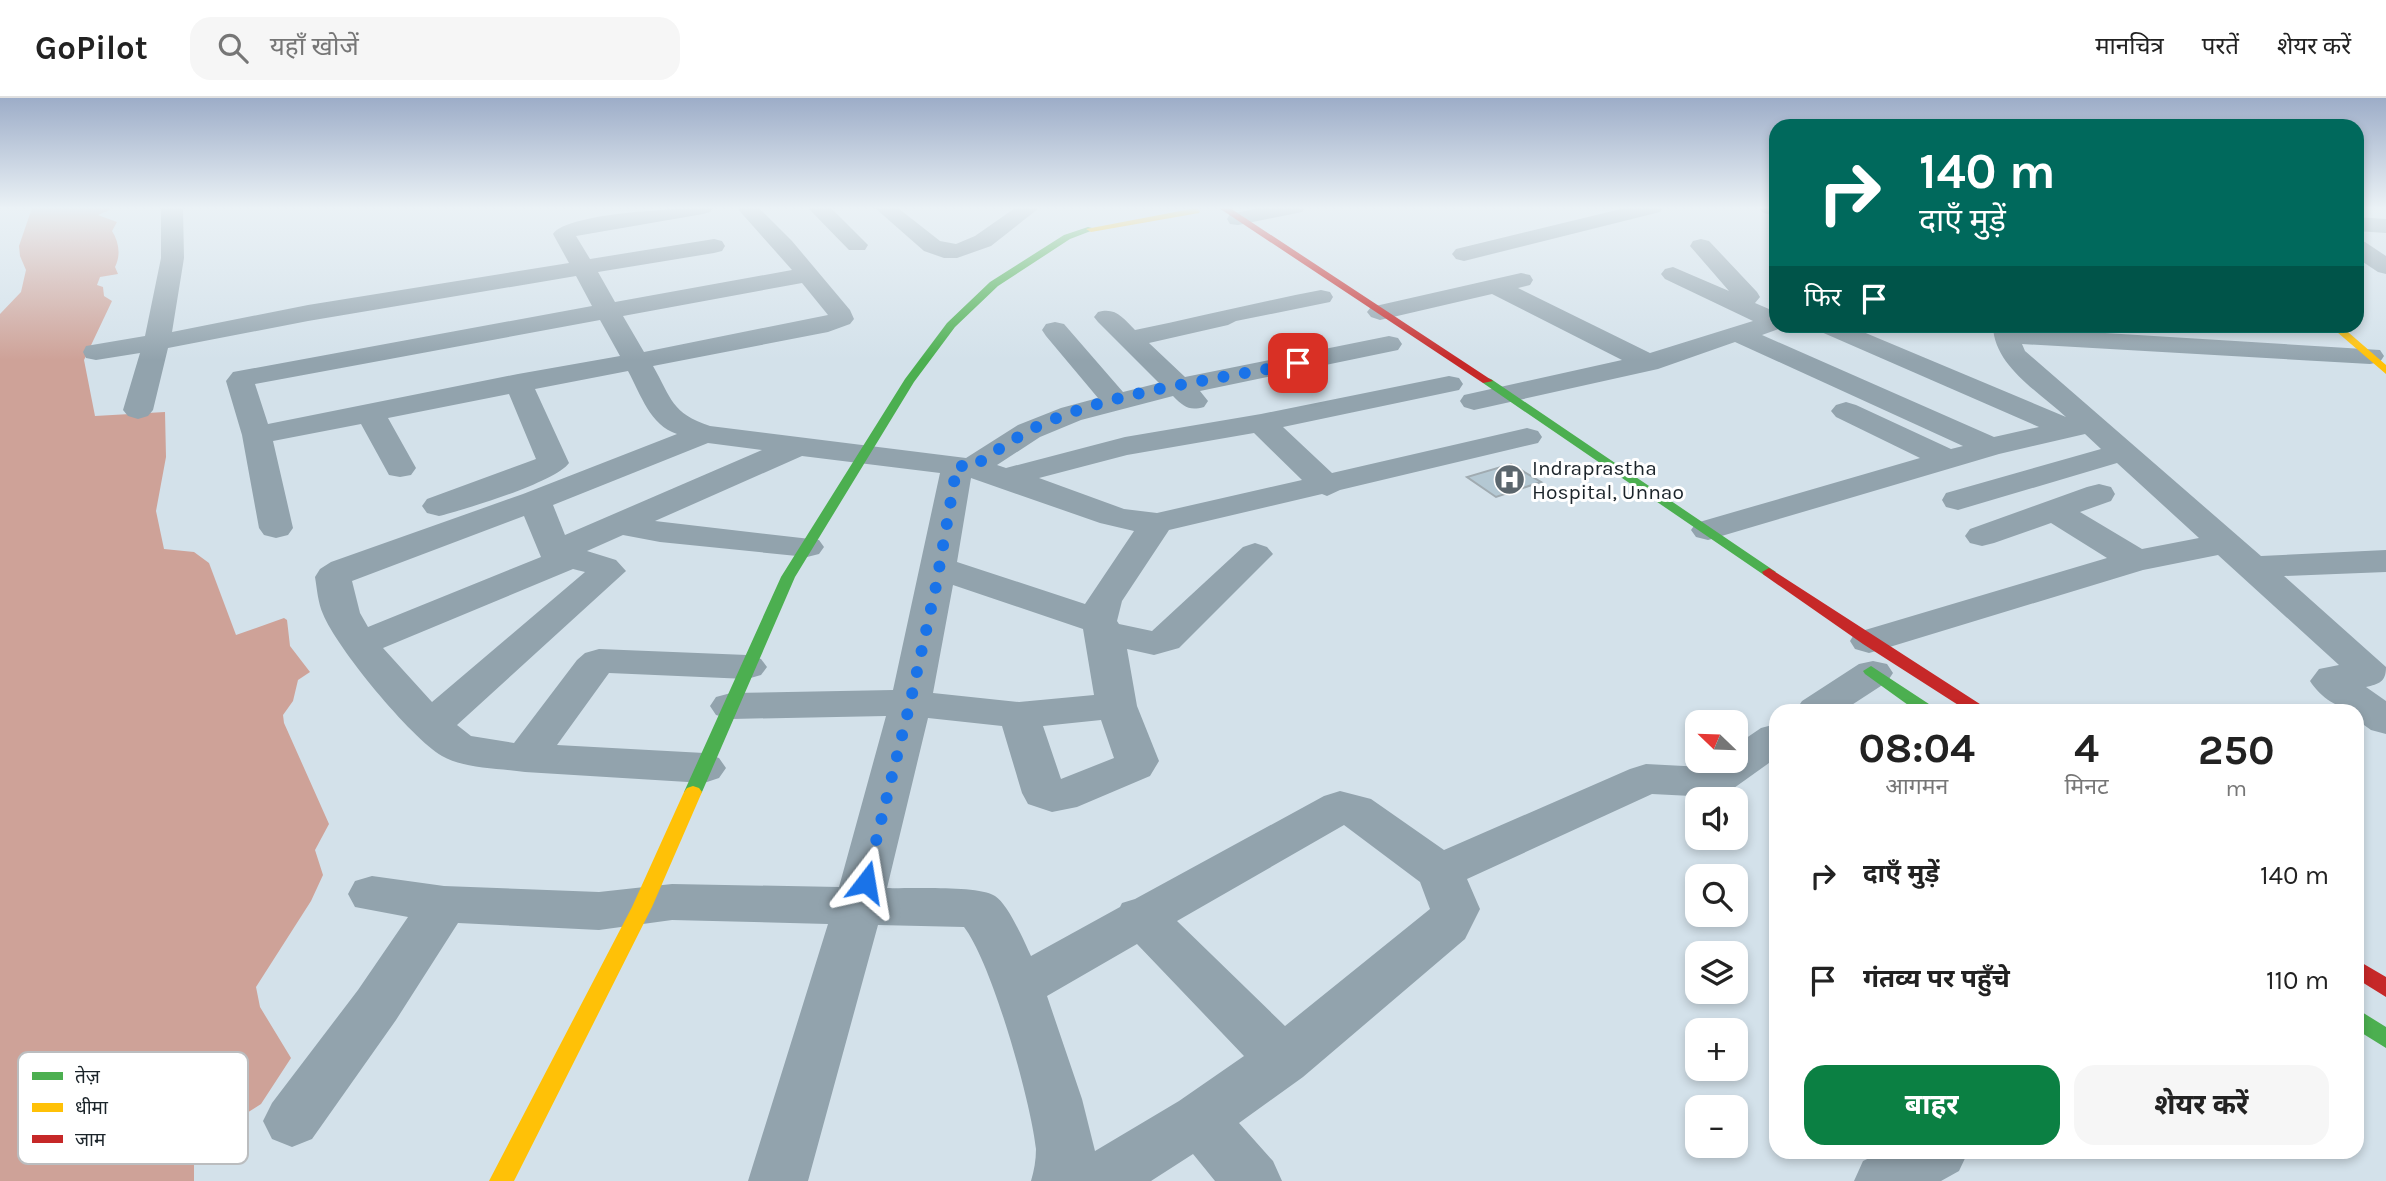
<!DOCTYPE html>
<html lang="hi">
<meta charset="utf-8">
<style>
body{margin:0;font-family:Karla,"Noto Sans Devanagari",sans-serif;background:#f6f6f6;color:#222;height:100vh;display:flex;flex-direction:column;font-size:26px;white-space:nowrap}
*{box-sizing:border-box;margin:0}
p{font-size:23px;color:#767676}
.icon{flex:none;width:38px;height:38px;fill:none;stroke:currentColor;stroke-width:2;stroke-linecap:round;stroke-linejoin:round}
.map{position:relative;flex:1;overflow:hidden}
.side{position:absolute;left:1769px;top:606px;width:595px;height:455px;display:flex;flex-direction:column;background:#fff;border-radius:21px;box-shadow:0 4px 10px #0003}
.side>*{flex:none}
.hud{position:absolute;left:1769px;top:21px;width:595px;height:214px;border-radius:21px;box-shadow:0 4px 10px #0003;background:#00695c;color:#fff;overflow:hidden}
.needle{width:46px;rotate:293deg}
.fabs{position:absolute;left:1685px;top:612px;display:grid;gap:14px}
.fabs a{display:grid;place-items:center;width:63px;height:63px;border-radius:14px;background:#fff;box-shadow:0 4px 10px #0003;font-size:35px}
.pin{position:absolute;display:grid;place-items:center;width:60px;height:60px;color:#fff;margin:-30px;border-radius:14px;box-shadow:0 4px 10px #0006}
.me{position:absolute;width:77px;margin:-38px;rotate:14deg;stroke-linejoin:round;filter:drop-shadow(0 0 5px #0008)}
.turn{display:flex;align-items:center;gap:24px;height:147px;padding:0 35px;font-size:32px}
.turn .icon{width:91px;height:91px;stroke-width:2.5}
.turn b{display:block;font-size:49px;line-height:60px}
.then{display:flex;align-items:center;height:66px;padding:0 35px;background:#0003;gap:14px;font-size:26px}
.eta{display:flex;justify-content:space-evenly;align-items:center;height:119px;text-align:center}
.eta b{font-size:42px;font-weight:700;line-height:49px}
.button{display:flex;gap:14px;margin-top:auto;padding:14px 35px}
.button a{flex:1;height:80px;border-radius:21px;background:#0b8043;color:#fff;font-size:28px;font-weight:700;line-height:80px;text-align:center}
.button a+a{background:#f6f6f6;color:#222}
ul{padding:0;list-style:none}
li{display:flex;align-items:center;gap:21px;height:105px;padding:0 35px}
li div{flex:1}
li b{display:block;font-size:26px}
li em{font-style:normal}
header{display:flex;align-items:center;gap:42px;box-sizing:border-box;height:98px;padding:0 35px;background:#fff;border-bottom:2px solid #e0e0e0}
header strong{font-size:33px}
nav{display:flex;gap:38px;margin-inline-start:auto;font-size:24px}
.search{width:490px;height:63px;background:#f6f6f6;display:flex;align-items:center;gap:18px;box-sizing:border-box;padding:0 24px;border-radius:21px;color:#767676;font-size:26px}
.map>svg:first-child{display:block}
.water{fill:#cea298}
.building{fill:#b4c8d3;stroke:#a0abb1;stroke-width:2}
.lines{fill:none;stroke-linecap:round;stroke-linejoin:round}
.street{fill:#92a3ad;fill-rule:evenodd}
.fast{fill:#4caf50;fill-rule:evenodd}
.slow{fill:#ffc107;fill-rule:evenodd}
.jam{fill:#c62828;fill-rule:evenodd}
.route{stroke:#1a73e8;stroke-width:12;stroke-dasharray:0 21.6}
.labels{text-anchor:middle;stroke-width:6;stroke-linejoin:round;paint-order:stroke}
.poi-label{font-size:21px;fill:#1b242a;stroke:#fff;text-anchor:start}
.key{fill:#fff;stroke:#bbbdbf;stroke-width:2}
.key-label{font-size:19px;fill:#1b242a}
</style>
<header>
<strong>GoPilot</strong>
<div class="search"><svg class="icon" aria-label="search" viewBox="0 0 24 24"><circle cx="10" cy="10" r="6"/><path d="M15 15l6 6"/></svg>यहाँ खोजें</div>
<nav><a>मानचित्र</a><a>परतें</a><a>शेयर करें</a></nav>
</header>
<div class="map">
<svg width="2386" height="1083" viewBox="0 0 2386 1083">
<rect width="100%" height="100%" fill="#d3e1ea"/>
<path class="water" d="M32 110H114L98 117 117 124 112 133C119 144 121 157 115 169L118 176 100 179 97 187 103 189 104 198 112 203 84 262 95 318 165 314 166 359 156 413 164 451 194 454 209 465 236 537 284 520 287 522 290 548 310 574 298 582 293 603 283 617 284 625 329 726 315 752 323 777 311 803 256 889 260 909 291 960 261 1006 194 1048V1083H0V216L21 194 26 172 20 158 19 148Z"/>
<path class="building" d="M1511 366 1541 384 1496 399 1467 379Z"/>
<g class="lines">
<path class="street" d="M161 110H183L184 160 172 234 308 207 569 165 553 136C568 114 685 110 713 110L710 114 703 116 576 138 590 161 714 141 722 143 725 148 722 153 714 155 598 174 615 204 792 172 737 110H759L792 143 850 212 854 221 850 226 828 234 653 268C672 301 671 315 710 328L966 360 1018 327 1061 310 1098 300 1046 238 1042 232 1046 226 1055 224 1064 226 1123 294 1159 285 1098 224 1094 219 1098 214C1116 209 1123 220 1135 232 1198 219 1258 204 1321 192L1330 194 1333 199 1330 204 1236 223 1228 227 1149 245 1185 279 1389 238 1398 240 1402 246 1398 252 1200 293 1208 303 1204 309C1189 313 1184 309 1173 298L1081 322 1040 339 997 367 1006 370 1125 339 1261 316 1449 278 1459 280 1463 286 1459 292 1283 329 1332 375 1527 330 1538 333 1542 339 1538 345 1340 392 1327 398 1322 396 1169 432 1122 503 1117 523 1119 526 1152 533 1243 449 1255 445 1267 449 1273 456 1179 550 1154 557 1127 551 1137 608 1159 663 1150 678 1077 709 1052 714 1028 706 1022 695 1002 628 928 620 887 790C910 791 977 787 995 798 1008 806 1024 843 1031 858L1120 809 1122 805 1135 801 1324 698 1340 693 1371 701 1444 752 1630 671 1646 666 1703 669 1711 663H1736V647L1761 630 1776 626V660L1727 695 1711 699 1652 696 1467 781 1480 811 1465 841 1303 979 1239 1025 1273 1063 1282 1083H1215L1193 1056 1151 1083H1031C1034 1073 1036 1062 1036 1051 1031 1004 992 865 964 829L878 827 808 1083H748L828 826 672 822 599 832 458 825 396 922 312 1041 292 1049 272 1041 263 1023 272 1005 358 892 408 819 355 809 348 796 355 783 372 778 444 788 599 794 672 786 839 789 886 618 731 621 716 617 710 608 716 599 731 595 893 592 940 375 802 358 655 423 819 442 824 449 819 456 807 459 660 444 623 437 587 453 616 462 626 473 457 627 471 638 514 645 577 562 585 555 599 551 747 557 761 561 767 569 761 577 747 581 609 575 557 647 704 655 719 660 726 670 719 680 704 685 525 674C499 670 465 671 442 658 411 640 336 549 323 516 318 505 317 491 315 479L320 471 331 464 523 396 677 336C650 327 641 297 628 273L535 291 569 365C556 384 464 412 439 418L427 415 422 408 427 401 536 361 509 296 388 320 416 370 411 377 400 379 389 377 361 326 273 343 293 430 288 437 276 440 264 437 259 430 242 337 226 283 233 274 592 208 576 178 308 223 168 250 153 312 148 318 138 321 128 318 123 312 140 255 96 262 86 260 83 254 86 248 145 238 161 160ZM802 185 828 217 644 254 623 218ZM600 222 620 258 518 276 268 326 255 286ZM1254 335 1302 382 1157 415 1124 411 1039 380 1127 357ZM708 345 762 352 565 437 553 407ZM971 380 1100 425 1134 433 1085 506 957 464ZM524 418 541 459 368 529 360 515 352 483ZM573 471 585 474 432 604 383 550ZM953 487 1083 531 1094 597 1019 604 933 595ZM1101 622 1114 660 1061 681 1043 628ZM1344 727 1420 784 1430 811 1285 928 1177 823ZM1137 846 1244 958 1179 1003 1095 1053 1082 1001 1047 898Z
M808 110H831L868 147 865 152H849Z
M875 110H898L940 143 956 146 975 138 1015 110H1039L991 148 957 160H944L924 153Z
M1259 110H1305L1302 114 1238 127 1230 126 1227 121 1230 116Z
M1625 110H1663L1660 114 1464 163 1456 161 1452 156 1456 151Z
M1759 110H1776V119L1762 114Z
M2357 119 2386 121V135L2357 133Z
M1701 141 1709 143 1757 194 1760 199 1755 205 1776 214V228H1787L1762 237 1994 339 2039 329 1819 233 1815 228H1849L2066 319C2039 294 1994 268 1993 228L2380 252 2384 258 2380 264 2370 266 2022 246 2025 253 2261 458 2386 452V474L2284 478 2386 569C2386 584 2379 586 2366 589L2386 603V636L2371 632 2357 622V612C2339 612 2320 599 2310 583L2319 571 2339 567 2218 457 2143 472 1883 551 1869 555 1855 551 1850 543 1855 535 2107 460 2051 425 1994 445 1982 448 1970 445 1965 438 1970 431 2087 389 2099 386 2111 389 2115 396 2111 403 2080 414 2142 451 2199 440 2117 365 1958 412 1946 409 1942 402 1946 395 2101 351 2085 336 1999 356 1708 442 1696 439 1691 432 1696 425 1920 360 1836 319 1831 313 1836 307 1846 304 1856 307 1951 351 1963 348 1735 244 1658 271 1474 312 1464 309 1460 303 1464 297 1622 262 1492 196 1380 222 1371 219 1367 214 1371 209 1521 175 1530 177 1533 182 1530 187 1518 190 1650 255 1753 223 1665 181 1661 176 1665 171 1673 169 1729 193 1690 148 1693 143Z
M2357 142 2365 144 2386 158V176L2378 174 2357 160Z
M1873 563 1887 566 1893 575 1887 584 1844 612H1796L1802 603 1859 566Z
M1882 1054H1968L1959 1073 1941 1083H1854L1863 1063Z"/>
<path class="fast" d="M1088 129 1096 131 1070 141 998 188 955 229 914 284 795 479 702 694 699 698H687L684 694 781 479 905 281 947 225 990 184 1064 137Z
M1487 280 1491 281 1776 474 1769 478 1764 477 1483 285V281Z
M1871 568 1932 608 1934 612H1915L1865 576 1863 573Z
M2357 911 2386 929V950L2357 932Z"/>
<path class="slow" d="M1196 110 1200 113 1199 115 1091 134 1086 131Z
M2330 228H2341L2386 267V276Z
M693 688 699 690 702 694 652 809 514 1083H489L632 809 684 694 687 690Z"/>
<path class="jam" d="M1219 110H1230L1493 283 1483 285Z
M1769 470 1983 608 1985 612H1966L1863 546 1764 477 1762 474Z
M2357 862 2386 879V899L2357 881Z"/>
</g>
<linearGradient id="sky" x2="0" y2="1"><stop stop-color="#9dadc8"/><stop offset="0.42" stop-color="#ebf2f6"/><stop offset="1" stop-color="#ebf2f6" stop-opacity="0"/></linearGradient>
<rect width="2386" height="262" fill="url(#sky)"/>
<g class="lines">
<path class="route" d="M866 784 910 605 936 488 957 367 971 370C996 353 1021 335 1049 323 1127 291 1216 282 1298 265"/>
</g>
<defs>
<symbol id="hospital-disc" viewBox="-11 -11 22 22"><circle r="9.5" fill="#5b666d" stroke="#fff"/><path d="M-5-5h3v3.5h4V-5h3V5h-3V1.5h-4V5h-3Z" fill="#fff"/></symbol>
</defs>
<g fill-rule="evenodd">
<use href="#hospital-disc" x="1492" y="364" width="35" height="35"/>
</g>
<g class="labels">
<g class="poi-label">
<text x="1532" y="377">Indraprastha<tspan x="1532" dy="24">Hospital, Unnao</tspan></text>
</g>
</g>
<rect x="18" y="954" width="230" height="112" rx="10" class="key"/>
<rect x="32" y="974" width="31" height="8" fill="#4caf50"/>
<rect x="32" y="1005" width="31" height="9" fill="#ffc107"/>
<rect x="32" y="1037" width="31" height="8" fill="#c62828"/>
<g class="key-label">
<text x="75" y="985">तेज़</text>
<text x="75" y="1016">धीमा</text>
<text x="75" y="1048">जाम</text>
</g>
</svg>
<div class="fabs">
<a><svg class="needle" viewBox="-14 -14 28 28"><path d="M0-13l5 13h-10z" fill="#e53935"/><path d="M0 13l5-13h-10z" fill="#767676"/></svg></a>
<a><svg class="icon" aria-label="sound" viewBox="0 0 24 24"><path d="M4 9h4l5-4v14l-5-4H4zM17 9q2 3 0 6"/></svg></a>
<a><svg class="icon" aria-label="search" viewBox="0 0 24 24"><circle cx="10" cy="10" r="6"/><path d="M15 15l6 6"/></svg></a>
<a><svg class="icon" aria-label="layers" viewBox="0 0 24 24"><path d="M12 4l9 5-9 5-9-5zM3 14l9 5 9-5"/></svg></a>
<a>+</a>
<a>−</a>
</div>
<div class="pin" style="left:1298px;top:265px;background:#d93025"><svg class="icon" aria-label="arrive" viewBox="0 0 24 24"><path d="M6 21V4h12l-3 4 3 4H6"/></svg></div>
<svg class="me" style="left:866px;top:784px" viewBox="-20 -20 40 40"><path d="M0-17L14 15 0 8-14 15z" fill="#1a73e8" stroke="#fff" stroke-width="4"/></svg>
<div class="hud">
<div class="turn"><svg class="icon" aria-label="right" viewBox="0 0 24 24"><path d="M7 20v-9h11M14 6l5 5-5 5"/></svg><div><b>140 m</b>दाएँ मुड़ें</div></div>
<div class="then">फिर<svg class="icon" aria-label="arrive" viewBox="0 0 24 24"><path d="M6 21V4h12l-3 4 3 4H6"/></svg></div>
</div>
<section class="side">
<div class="eta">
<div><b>08:04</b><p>आगमन</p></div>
<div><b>4</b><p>मिनट</p></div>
<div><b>250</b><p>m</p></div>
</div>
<ul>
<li><svg class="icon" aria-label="right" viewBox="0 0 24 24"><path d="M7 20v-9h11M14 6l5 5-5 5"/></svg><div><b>दाएँ मुड़ें</b></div><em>140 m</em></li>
<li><svg class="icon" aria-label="arrive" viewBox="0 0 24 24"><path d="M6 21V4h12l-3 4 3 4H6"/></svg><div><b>गंतव्य पर पहुँचे</b></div><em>110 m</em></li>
</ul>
<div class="button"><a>बाहर</a><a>शेयर करें</a></div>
</section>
</div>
